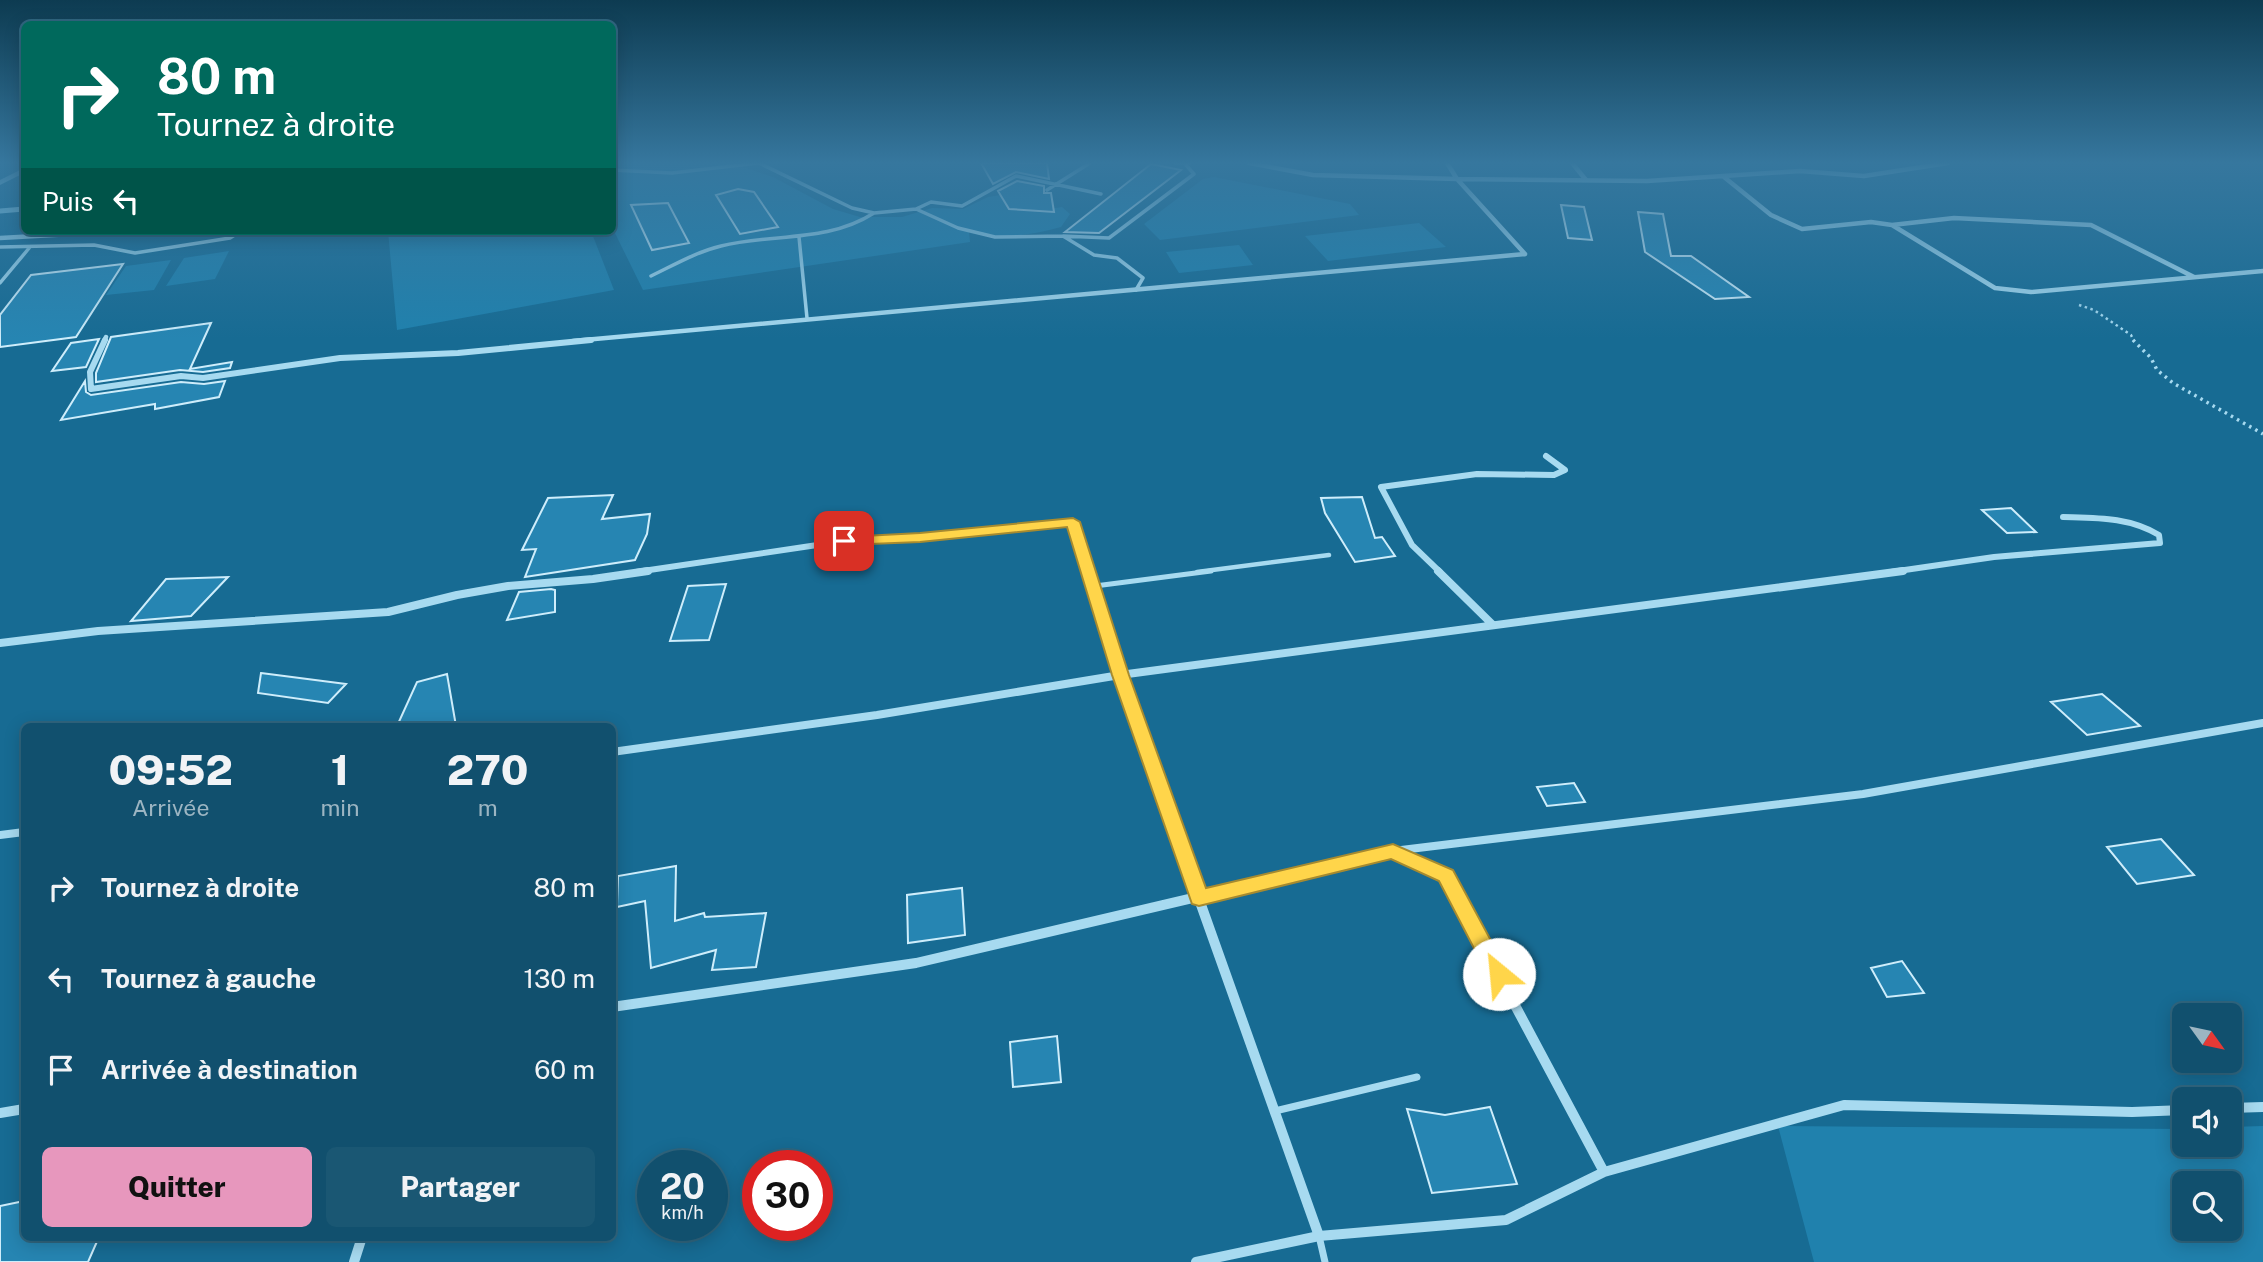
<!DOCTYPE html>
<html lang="fr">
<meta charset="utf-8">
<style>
body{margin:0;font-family:"Public Sans",sans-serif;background:#1a5773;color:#f1f3f6;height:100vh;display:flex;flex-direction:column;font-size:26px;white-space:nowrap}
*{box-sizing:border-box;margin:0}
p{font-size:23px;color:#9cb5c2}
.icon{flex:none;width:38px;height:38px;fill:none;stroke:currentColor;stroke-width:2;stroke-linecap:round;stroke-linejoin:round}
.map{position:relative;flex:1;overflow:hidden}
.details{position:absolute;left:21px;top:723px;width:595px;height:518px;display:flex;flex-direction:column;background:#11506e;border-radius:10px;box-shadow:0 4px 18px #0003,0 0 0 2px #306781}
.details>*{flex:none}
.guide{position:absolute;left:21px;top:21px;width:595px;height:214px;border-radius:10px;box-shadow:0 4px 18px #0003,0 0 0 2px #306781;background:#00695c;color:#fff;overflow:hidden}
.needle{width:46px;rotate:123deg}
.tools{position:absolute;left:2172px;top:1003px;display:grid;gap:14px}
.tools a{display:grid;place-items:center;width:70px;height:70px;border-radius:10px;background:#11506e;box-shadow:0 4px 18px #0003,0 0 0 2px #306781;font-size:35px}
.speed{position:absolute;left:637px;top:1150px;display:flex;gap:14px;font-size:35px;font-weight:700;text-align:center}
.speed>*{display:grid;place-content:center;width:91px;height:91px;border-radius:50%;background:#11506e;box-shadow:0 4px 18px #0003,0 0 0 2px #306781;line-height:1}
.speed small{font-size:18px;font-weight:400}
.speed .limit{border:10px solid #d22;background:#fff;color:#111}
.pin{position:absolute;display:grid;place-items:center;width:60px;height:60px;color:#fff;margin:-30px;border-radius:14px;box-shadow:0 4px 10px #0006}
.me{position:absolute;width:77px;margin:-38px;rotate:332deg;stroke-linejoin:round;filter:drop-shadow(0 0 5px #0008)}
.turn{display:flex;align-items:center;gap:24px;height:147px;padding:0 21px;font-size:32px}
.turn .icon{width:91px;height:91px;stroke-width:2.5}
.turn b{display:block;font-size:49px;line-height:60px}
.then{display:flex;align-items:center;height:66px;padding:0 21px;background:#0003;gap:14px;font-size:26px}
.eta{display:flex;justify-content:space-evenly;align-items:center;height:119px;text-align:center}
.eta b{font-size:42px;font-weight:800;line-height:49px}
.button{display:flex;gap:14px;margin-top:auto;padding:14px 21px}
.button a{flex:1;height:80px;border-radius:10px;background:#e797bd;color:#111;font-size:28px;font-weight:800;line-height:80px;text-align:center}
.button a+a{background:#1a5773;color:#f1f3f6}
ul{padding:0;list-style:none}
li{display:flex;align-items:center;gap:21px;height:91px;padding:0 21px}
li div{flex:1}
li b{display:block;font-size:26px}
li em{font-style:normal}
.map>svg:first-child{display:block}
.green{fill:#2081ad;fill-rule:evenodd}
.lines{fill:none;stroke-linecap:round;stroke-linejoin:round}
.stream{stroke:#99d8f3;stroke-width:5}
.building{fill:#2685b2;stroke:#ceedfb;stroke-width:2}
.path-far1{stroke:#a7daf0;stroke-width:2.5;stroke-dasharray:2.5 3.5;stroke-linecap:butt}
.path{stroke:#a7daf0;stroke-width:3.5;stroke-dasharray:2.5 4.5;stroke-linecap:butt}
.service-far3{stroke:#a7daf0;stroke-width:3.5}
.service-far2{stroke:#a7daf0;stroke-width:4.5}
.service-far1{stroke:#a7daf0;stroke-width:5}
.service{stroke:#a7daf0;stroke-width:7}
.minor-far3{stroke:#a7daf0;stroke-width:4.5}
.minor-far2{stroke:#a7daf0;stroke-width:6}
.minor-far1{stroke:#a7daf0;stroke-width:8}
.minor{stroke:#a7daf0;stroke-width:10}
.tertiary{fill:#a7daf0;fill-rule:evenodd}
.route{fill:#ffd54a;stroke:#a68a30;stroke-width:2}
</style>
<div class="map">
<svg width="2263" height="1262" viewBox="0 0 2263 1262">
<rect width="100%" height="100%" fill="#176b93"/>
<path class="green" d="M613 163H737L734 164 773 177 833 209 860 217H902L932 208 963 209 988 197 1007 194 1049 209 1062 207 1070 214 1061 227C1029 236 1002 239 969 232L970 242 643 290 613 229Z
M1214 177 1350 204 1359 215 1160 240 1144 224 1203 179Z
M1419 223 1446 247 1328 261 1305 236Z
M388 231H591L614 290 397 330Z
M1239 245 1253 265 1179 273 1166 252Z
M229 251 215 279 166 286 184 258Z
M171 260 154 290 106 295 126 266Z
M1778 1126 2184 1129V1144H2230V1127L2263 1126V1262H1814ZM2184 1183H2230V1228H2184Z"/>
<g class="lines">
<path class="stream" d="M0 211 24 209"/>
</g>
<path class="building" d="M981 163H1047L1049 179 1016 172 993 184Z
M1151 164 1181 170 1099 233 1065 232Z
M1017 181 1044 186V193H1051L1054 212 1009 209 998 191Z
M738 189 754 192 778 227 740 234 716 195Z
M668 203 689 243 652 250 631 205Z
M1561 205 1584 207 1592 240 1568 238Z
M1638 212 1663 214 1671 256H1691L1749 297 1715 299 1645 252Z
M123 264 76 337 0 347V315L31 275Z
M211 323 190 369 232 362 230 368 203 372 180 370 96 382V373L111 337Z
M99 339 86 367 52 371 71 343Z
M85 381 86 392 91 395 181 382 204 384 225 381 219 397 155 409V404L61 420Z
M613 495 602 519 650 514 647 534 635 560 525 577 536 549 522 550 548 498Z
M1362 497 1375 538 1382 537 1395 556 1355 562 1325 513 1321 498Z
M2011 508 2036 532 2007 533 1982 510Z
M228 577 191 616 131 621 166 579Z
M726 584 709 640 670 641 688 586Z
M551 589 555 590V612L507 620 519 592Z
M261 673 346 684 328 703 258 693Z
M447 674 456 726H397L417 682Z
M2102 694 2140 726 2087 735 2051 702Z
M1574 783 1585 802 1547 806 1537 787Z
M2161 839 2194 875 2137 884 2107 847Z
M676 866 675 921 704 913 705 917 766 913 756 967 712 970 716 950 651 968 645 901 617 907 618 876Z
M962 888 965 935 908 943 907 895Z
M1902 961 1924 993 1887 997 1871 968Z
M1057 1036 1061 1082 1013 1087 1010 1042Z
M1490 1107 1517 1184 1432 1193 1407 1109 1445 1115Z
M24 1201V1237H99L88 1262H0V1206Z"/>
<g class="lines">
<path class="path-far1" d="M2079 305 2094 310 2131 335 2134 341"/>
<path class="path" d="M2133 340 2151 358 2157 370 2173 383 2263 434"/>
<path class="service-far3" d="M759 163 852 208 874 213 916 209 931 202 962 206 1016 176 1101 194
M1175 163H1190
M612 170 672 173 758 163
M1047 190 1090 163
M916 209 958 228 995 237 1063 236 1094 255 1117 258 1143 278 1136 290
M1063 236 1109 238 1194 174 1186 165
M799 237 807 318
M0 247 94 245 135 253 230 238 241 231
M651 276C674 265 696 252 721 246 773 233 827 243 874 213
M0 283 30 247"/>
<path class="service-far2" d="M1197 572 1329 555"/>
<path class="service-far1" d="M1095 586 1211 571"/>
<path class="service" d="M1275 1111 1417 1077
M1319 1236 1325 1262"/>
<path class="minor-far3" d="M1249 163 1313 175 1457 179 1447 163
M1572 163 1586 180
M1724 177 1771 215 1802 229 1871 222 1892 225 1954 218 2091 225 2194 277
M1457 179 1647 181 1800 171 1864 176 1948 163
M1457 179 1525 254
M1892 225 1995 288 2031 292 2263 271
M0 238 126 231
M104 341 106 337
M573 341 1525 254"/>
<path class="minor-far2" d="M105 340 90 372 91 389 181 376 203 378 340 358 458 353 591 340
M636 572 844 541 920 537 1073 522 1088 572
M1440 572 1412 545 1381 487 1477 474 1554 475 1565 470 1546 456
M1891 572 1994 557 2160 543 2159 535C2129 517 2097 518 2063 517"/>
<path class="minor-far1" d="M1088 571 1120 675 1190 873
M1438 571 1493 625
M0 643 98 631 388 612 457 595 508 586 593 579 648 571
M612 752 877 715 1120 675 1903 571
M0 835 24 832
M1393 852 1439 873
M1301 873 1393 851 1863 794 2263 723"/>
<path class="minor" d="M1189 871 1319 1236
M612 1007 916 963 1308 871
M2230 1108 2263 1107
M0 1113 24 1109
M1604 1172 1844 1105 2132 1112 2184 1110
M354 1262 362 1237
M1196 1262 1319 1236 1506 1220 1604 1172 1446 876 1435 871"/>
<path class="tertiary" d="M24 168V173L0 185V180Z"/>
</g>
<linearGradient id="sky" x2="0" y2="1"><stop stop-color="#0d3b51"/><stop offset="0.48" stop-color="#36779e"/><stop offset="1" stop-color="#36779e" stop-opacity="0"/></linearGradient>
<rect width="2263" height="339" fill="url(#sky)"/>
<path class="route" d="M1073 518 1080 522 1129 675 1206 888 1393 844 1453 870 1509 974 1506 981 1499 983 1491 981 1439 881 1391 859 1199 906 1192 904 1112 675 1067 527 920 542 844 545 836 541 844 537 920 533Z"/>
</svg>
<div class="tools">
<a><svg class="needle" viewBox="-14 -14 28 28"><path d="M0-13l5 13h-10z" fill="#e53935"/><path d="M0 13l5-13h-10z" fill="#9cb5c2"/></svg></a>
<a><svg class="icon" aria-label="sound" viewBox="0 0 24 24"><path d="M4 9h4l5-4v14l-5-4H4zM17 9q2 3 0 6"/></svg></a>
<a><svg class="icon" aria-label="search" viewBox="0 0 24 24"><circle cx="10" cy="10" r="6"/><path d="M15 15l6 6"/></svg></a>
</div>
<div class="speed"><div>20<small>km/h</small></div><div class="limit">30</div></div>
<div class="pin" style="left:844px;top:541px;background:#d93025"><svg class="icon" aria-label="arrive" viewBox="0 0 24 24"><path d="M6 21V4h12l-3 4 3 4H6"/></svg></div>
<svg class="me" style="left:1499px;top:974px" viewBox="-20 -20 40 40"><circle r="19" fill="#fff"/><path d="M0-13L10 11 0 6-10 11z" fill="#ffd54a"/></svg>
<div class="guide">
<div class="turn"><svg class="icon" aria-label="right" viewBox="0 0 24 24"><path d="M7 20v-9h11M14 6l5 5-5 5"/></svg><div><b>80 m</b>Tournez à droite</div></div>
<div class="then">Puis<svg class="icon" aria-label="left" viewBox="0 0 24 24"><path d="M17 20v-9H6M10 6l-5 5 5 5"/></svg></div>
</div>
<section class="details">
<div class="eta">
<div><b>09:52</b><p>Arrivée</p></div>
<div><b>1</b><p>min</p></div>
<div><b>270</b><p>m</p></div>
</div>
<ul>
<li><svg class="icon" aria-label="right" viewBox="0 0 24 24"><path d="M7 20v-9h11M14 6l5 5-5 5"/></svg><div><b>Tournez à droite</b></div><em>80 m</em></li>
<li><svg class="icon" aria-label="left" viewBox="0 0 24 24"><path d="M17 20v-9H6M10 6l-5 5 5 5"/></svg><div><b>Tournez à gauche</b></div><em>130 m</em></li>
<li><svg class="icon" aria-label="arrive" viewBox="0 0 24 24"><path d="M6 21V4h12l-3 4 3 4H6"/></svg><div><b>Arrivée à destination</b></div><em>60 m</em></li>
</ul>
<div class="button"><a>Quitter</a><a>Partager</a></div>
</section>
</div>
